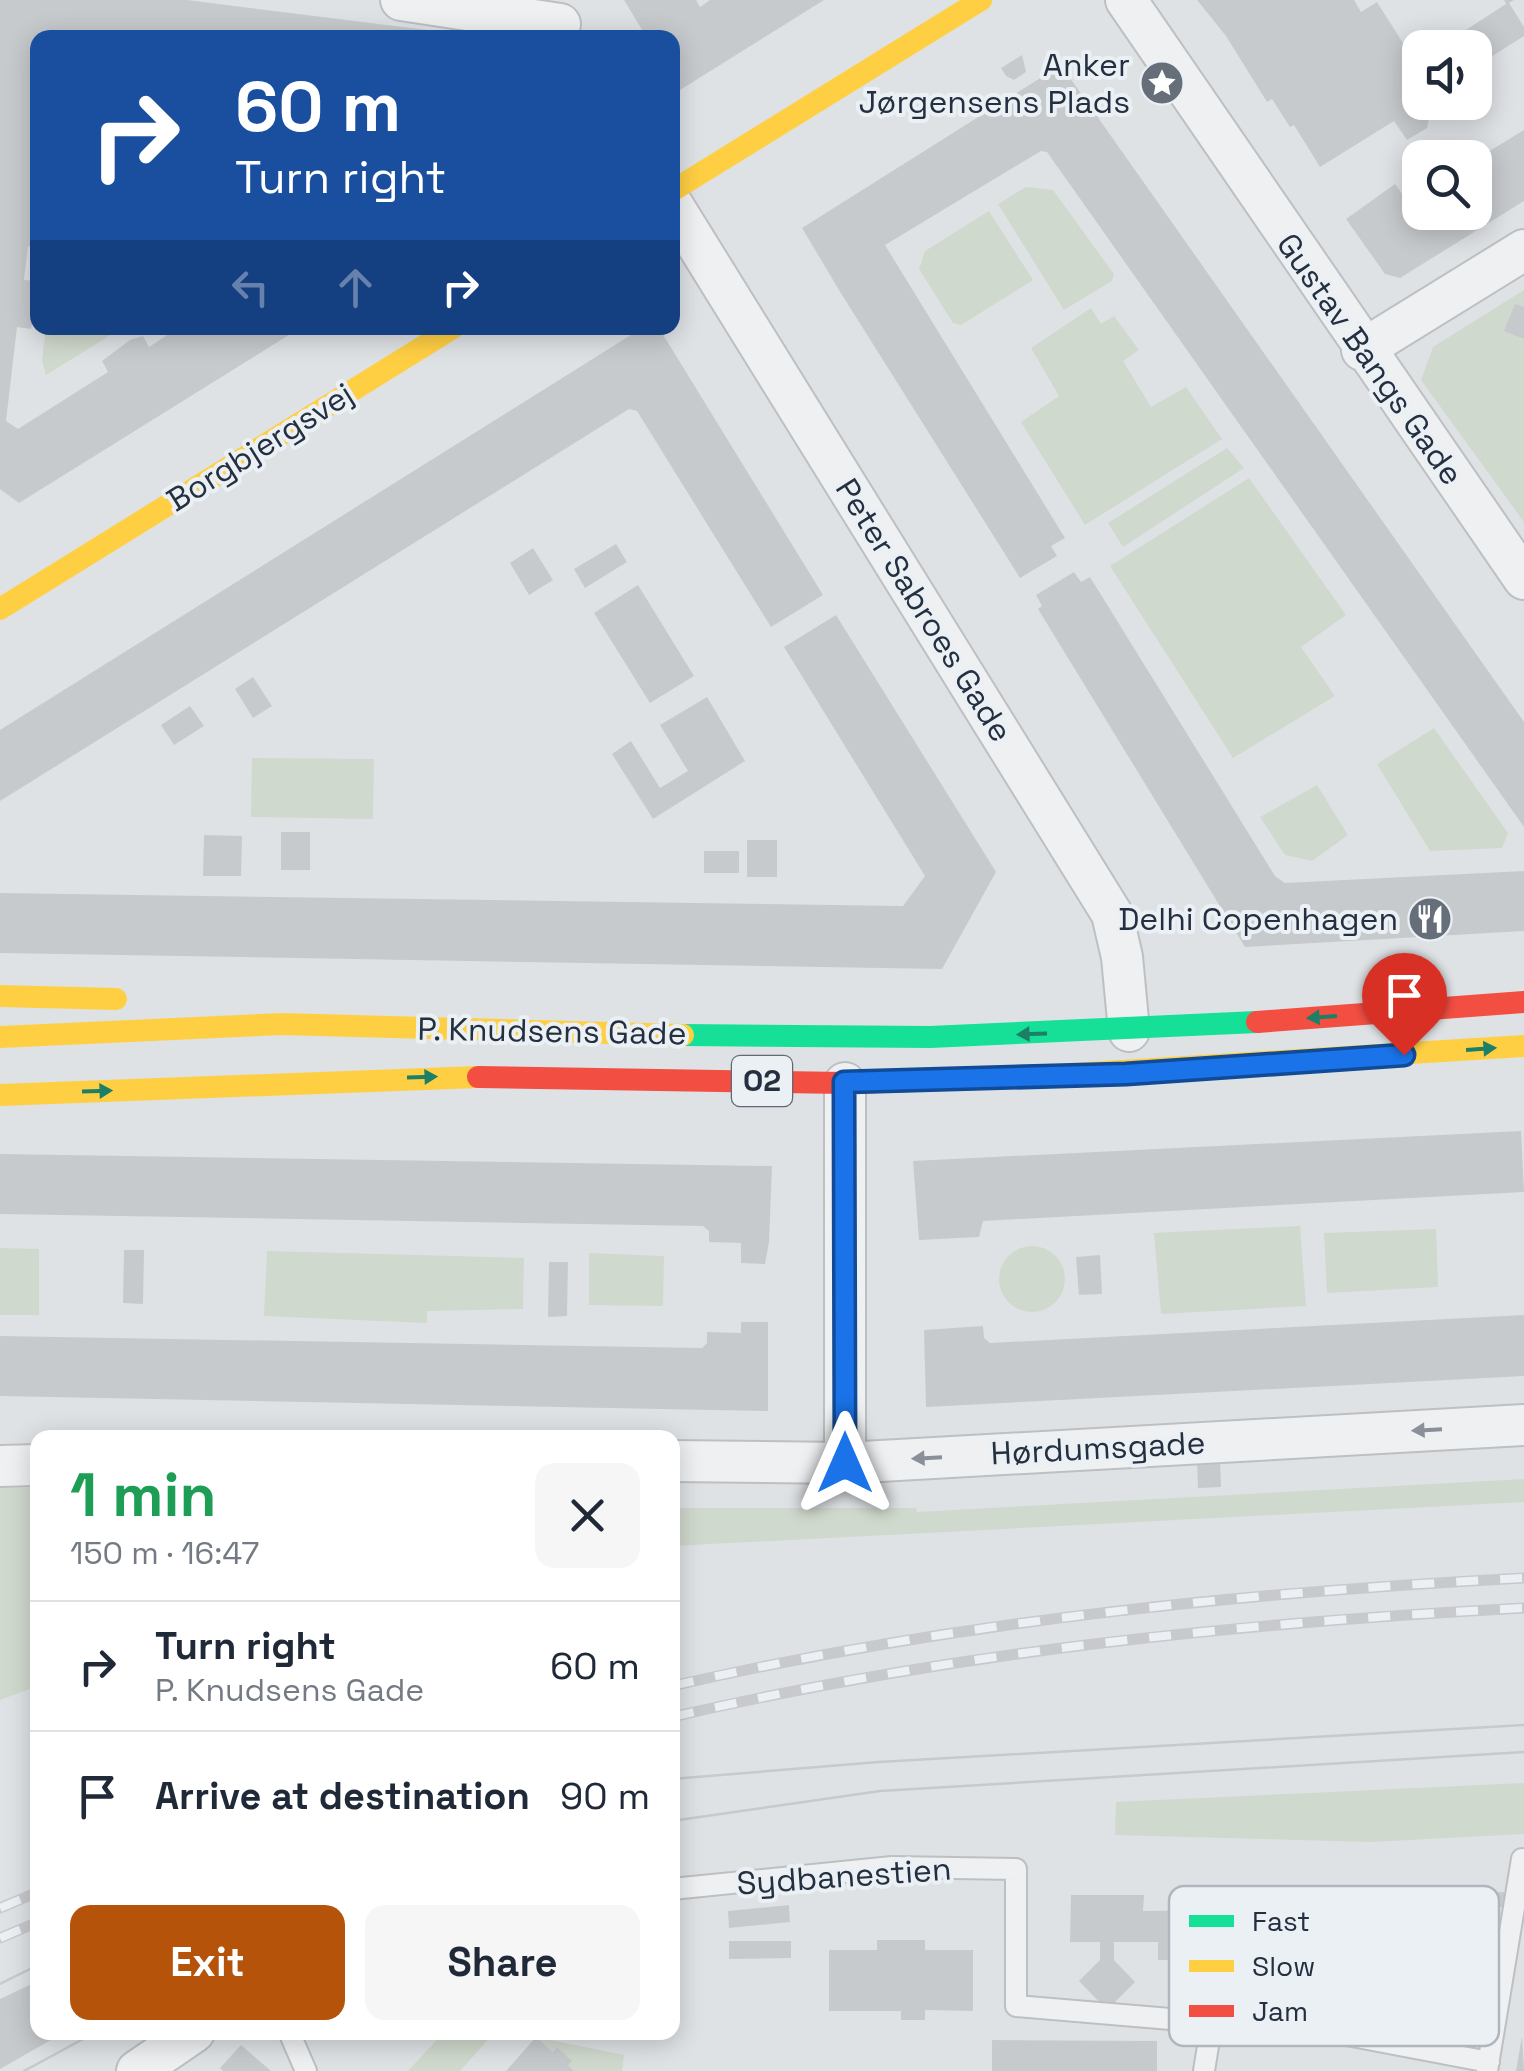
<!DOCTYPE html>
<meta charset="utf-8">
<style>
body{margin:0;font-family:"Space Grotesk",sans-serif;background:#f6f6f7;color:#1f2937;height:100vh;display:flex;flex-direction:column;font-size:38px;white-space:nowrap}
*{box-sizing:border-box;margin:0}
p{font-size:32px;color:#747a83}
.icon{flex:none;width:55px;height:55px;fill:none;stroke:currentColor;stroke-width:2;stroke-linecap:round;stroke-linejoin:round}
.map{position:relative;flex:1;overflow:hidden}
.sheet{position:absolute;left:30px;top:1430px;width:650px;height:610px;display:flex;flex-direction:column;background:#fff;border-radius:20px;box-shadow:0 5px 25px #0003}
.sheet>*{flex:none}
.guide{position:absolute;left:30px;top:30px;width:650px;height:305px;border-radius:20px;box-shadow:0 5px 25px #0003;background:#1a4fa0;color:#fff;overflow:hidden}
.tools{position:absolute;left:1402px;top:30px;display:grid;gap:20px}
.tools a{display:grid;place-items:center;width:90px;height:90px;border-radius:20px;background:#fff;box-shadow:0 5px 25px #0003;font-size:50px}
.pin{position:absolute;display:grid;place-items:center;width:85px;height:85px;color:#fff;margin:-102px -42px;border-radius:50% 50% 50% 0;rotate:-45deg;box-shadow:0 0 10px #0007}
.pin .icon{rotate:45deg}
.me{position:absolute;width:110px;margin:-55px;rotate:0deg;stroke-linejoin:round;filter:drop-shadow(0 0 8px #0008)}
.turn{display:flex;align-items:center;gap:35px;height:210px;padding:0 40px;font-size:45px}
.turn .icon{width:130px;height:130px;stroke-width:2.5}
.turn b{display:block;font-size:70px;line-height:85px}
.lanes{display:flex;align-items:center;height:95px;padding:0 40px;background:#0003;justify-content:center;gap:50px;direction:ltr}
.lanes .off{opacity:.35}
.round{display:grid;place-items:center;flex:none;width:105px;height:105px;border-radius:20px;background:#f6f6f7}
.overview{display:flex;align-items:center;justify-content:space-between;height:170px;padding:0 40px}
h1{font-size:60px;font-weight:700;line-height:75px;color:#1e9e55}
.action{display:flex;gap:20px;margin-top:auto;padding:20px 40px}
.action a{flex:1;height:115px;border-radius:20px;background:#b45309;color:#fff;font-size:40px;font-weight:700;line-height:115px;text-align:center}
.action a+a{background:#f6f6f7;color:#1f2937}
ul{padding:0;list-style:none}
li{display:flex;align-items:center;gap:30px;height:130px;padding:0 40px;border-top:2px solid #e0e1e3}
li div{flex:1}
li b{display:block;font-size:38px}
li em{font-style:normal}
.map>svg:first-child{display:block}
.green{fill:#d0d9ce}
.building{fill:#c7cacd}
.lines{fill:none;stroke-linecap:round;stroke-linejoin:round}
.lane-casing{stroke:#bdc0c3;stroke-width:24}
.street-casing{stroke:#bdc0c3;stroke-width:44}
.lane{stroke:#eef0f2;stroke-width:20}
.street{stroke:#eef0f2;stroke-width:40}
.fast{stroke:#16e098;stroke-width:22}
.slow{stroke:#ffcf43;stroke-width:22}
.jam{stroke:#f24e42;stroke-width:22}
.tram{stroke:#c7c9cd;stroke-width:2.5}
.rail-casing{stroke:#c7c9cd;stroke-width:11}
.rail{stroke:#ebf0f5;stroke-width:8;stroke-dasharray:22;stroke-linecap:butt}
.oneway{fill:#1e7f67}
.oneway2{fill:#899098}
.route-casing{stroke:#114b97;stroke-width:25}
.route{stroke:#1a73e8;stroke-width:18}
.labels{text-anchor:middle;stroke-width:8;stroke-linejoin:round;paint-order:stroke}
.shield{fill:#ebf0f5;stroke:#606976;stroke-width:2.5}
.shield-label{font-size:30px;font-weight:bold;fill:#242f3f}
.poi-label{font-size:32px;fill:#242f3f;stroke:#ebf0f5;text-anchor:end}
.street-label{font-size:32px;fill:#242f3f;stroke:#ebf0f5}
.key{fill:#ebf0f5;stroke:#afb6be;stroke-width:2.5}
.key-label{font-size:28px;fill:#242f3f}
</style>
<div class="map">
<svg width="1524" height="2071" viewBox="0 0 1524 2071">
<rect width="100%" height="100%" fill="#dfe2e5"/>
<path class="green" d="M1026 187 1053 190 1114 274 1112 281 1064 310 998 204Z
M989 211 1033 280 961 325 953 323 919 269 925 251Z
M1524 290V522L1421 380 1433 347Z
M1091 308 1101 324 1114 316 1139 350 1123 361 1151 407 1186 387 1222 439 1085 525 1021 422 1059 396 1031 348Z
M46 328H122L46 375 42 360Z
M1227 448 1244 468 1123 547 1108 523Z
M1249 478 1346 615 1301 647 1335 696 1233 758 1110 566Z
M1434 728 1508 833 1502 848 1430 851 1377 764Z
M252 758 374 759 373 819 251 817Z
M1317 785 1348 835 1312 861 1285 855 1260 817Z
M1300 1226 1306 1306 1161 1314 1154 1233Z
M1436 1229 1438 1287 1327 1293 1324 1233Z
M999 1279a33 33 0 1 1 66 0a33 33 0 1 1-66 0Z
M0 1248 39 1249V1315H0Z
M267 1251 524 1258 523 1309 427 1311V1323L264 1316Z
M589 1253 664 1256 663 1306 589 1305Z
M1524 1479V1502L673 1546V1508H916L917 1512Z
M0 1488H37L38 1686 0 1700Z
M1524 1783V1834L1371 1842 1115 1835 1116 1802Z
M444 2032 494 2033 460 2071H408Z
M536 2037 624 2055 622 2071H574L568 2065 571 2060 558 2048 553 2052Z"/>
<path class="building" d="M0 0H187L467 35 38 38V167L33 198 38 199V247L28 246 24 280 37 281 38 298 31 329 17 327 6 421 18 429 108 372 102 361 130 340 143 336 149 347 178 328H300L19 503 0 489Z
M624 0H696L700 7 710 0H824L680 90 672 79V38H647Z
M1197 0H1354L1361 12 1377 2 1415 62 1420 59V102H1432L1427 128 1407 140 1394 121 1320 167 1294 125 1290 127 1272 99 1267 102 1226 36Z
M1504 0H1514L1509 3 1524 27V36L1475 67V48H1438L1506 4Z
M1022 55 1026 72 1014 80 1006 76 1001 68Z
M1061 65 1524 722V827L1047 152 1041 151 885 245 1065 538 1051 546 1057 556 1020 578 839 290 802 228Z
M1524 130V201L1400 278 1385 274 1346 219 1395 184 1408 202 1420 194V212H1475V160Z
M1515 304 1524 307V339L1504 331Z
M642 328H659L823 595 771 627 637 411 629 409 0 801V730Z
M616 544 627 562 585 588 574 569Z
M533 548 553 580 529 595 510 563Z
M1074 572 1081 582 1090 577 1275 876 1285 883 1524 871V931L1245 947 1038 609 1042 606 1036 595Z
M638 585 694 676 650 703 594 613Z
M836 615 996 872 942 969 0 953V893L903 906 925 876 784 647Z
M253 677 272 706 253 718 235 689Z
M707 697 745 761 653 819 612 754 631 741 660 788 688 771 660 725Z
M190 706 204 726 174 745 161 725Z
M281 832H310V870H281Z
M204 835 242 836 241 876H203Z
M747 840H777V877H747Z
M704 851H739V873H704Z
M1521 1131 1524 1192 983 1221 979 1237 919 1240 913 1161Z
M0 1154 772 1166 769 1242 765 1264 741 1263V1243L709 1242V1231L703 1226 0 1214Z
M124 1250H144L143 1304 123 1303Z
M1100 1255 1102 1294 1079 1295 1076 1257Z
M549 1262H568L567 1316 548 1317Z
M1524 1315V1376L926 1407 924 1330 983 1326 984 1338 990 1343Z
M741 1322H768V1411L0 1396V1336L702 1348 707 1343V1332L741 1333Z
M1220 1461 1221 1487 1198 1488 1197 1462Z
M1504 1892V1907L1452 1909V1894Z
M1071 1895H1144L1143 1911 1236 1910 1237 1904H1264V1911H1350V1895H1424L1423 1942H1394V1959L1416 1980 1388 2009 1360 1981 1380 1960V1942H1335V1960H1280V1974L1269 1985 1275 1991 1247 2018 1220 1991 1226 1984 1214 1973V1960H1158V1942H1114V1960L1135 1982 1107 2010 1079 1981 1100 1960V1942H1070Z
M789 1905 790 1922 729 1928 728 1911Z
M877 1940H925V1950H973V2011L925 2010V2020H901V2011H829V1950H877Z
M729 1941H791V1958L729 1959Z
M38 1981V2032H65L0 2069V1999Z
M1522 2036 1524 2071H1516Z
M536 2037 553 2052 557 2047 572 2061 568 2065 574 2071H506Z
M992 2040 1157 2041V2071H992Z
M241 2045 271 2071H223L220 2068Z"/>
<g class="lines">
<defs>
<path id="lane" d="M672 1889 892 1867 1016 1869V2006L1336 2033 1489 2062
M289 2032 306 2071
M1204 2071 1212 2021
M1487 2071 1522 1859"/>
<path id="street" d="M401 0 560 24
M1126 0 1524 579
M672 204 1112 914 1122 957 1129 1031
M1362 350 1524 250
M845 1083V1463
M672 1461 845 1463 1524 1425
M0 1466 38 1465
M137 2071 194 2032"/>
</defs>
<use href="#lane" class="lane-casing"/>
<use href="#street" class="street-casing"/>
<use href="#lane" class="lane"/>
<use href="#street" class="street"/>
<path class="fast" d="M683 1035 930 1037 1257 1022"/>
<path class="slow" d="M672 191 981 0
M0 609 453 328
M0 996 116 999
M0 1037 282 1024 683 1035
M1008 1078 1524 1046
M0 1095 478 1077"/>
<path class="jam" d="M1257 1022 1524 1002
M478 1077 845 1083 1008 1078"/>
<path class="tram" d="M672 1779 879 1762 1524 1725
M672 1821 880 1791 1524 1752
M0 1984 38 1965
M24 2071 96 2032"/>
<defs>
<path id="rail" d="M672 1686C952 1622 1237 1593 1524 1578
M672 1717C953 1652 1237 1623 1524 1608
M0 1908 38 1892
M0 1938 38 1922"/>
</defs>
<use href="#rail" class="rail-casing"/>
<use href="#rail" class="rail"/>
</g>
<defs><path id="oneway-solid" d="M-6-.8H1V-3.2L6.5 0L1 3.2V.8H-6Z" transform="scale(2.5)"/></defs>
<g class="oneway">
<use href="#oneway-solid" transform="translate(1322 1017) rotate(176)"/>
<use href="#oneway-solid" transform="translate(1032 1034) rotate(178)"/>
<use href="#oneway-solid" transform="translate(1481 1049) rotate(-4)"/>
<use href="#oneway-solid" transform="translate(422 1077) rotate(-2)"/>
<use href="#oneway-solid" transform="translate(97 1091) rotate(-2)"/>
</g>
<g class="oneway2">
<use href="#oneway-solid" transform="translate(1427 1430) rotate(177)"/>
<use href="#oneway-solid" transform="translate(927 1458) rotate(177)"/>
</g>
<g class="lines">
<defs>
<path id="route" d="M845 1463 844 1082 1126 1074 1404 1055"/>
</defs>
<use href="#route" class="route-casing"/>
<use href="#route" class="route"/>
</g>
<defs>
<symbol id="sight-disc" viewBox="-11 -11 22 22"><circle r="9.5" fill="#656e79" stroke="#ebf0f5"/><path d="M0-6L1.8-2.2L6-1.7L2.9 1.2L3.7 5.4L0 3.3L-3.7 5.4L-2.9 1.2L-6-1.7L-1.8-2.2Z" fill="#fff"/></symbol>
<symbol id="restaurant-disc" viewBox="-11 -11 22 22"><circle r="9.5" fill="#656e79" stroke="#ebf0f5"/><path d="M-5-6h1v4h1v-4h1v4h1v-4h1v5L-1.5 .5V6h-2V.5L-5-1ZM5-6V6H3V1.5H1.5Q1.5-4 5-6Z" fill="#fff"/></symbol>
</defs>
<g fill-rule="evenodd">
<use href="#sight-disc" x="1137" y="58" width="50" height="50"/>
<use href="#restaurant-disc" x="1405" y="894" width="50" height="50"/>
</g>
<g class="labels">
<rect class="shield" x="732" y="1056" width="60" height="50" rx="8"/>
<g class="shield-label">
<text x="762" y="1091">O2</text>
</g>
<g class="poi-label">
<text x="1130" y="76">Anker<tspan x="1130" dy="37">Jørgensens Plads</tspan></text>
<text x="1398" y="930">Delhi Copenhagen</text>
</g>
<g class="street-label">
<text transform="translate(1370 359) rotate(55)" y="11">Gustav Bangs Gade</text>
<text transform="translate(260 447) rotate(-32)" y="11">Borgbjergsvej</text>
<text transform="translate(924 610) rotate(58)" y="11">Peter Sabroes Gade</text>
<text transform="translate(552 1031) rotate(1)" y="11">P. Knudsens Gade</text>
<text transform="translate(1098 1448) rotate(-3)" y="11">Hørdumsgade</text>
<text transform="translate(844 1876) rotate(-4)" y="11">Sydbanestien</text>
</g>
</g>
<rect x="1169" y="1886" width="330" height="160" rx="15" class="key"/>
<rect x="1189" y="1915" width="45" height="12" fill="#16e098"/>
<rect x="1189" y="1960" width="45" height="12" fill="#ffcf43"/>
<rect x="1189" y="2005" width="45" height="12" fill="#f24e42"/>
<g class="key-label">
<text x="1252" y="1931">Fast</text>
<text x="1252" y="1976">Slow</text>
<text x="1252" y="2021">Jam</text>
</g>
</svg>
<div class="tools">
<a><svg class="icon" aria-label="sound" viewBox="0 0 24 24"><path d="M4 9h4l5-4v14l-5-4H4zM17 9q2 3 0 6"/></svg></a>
<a><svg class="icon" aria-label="search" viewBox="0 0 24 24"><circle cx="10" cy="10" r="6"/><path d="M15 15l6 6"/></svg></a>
</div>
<div class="pin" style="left:1404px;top:1055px;background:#d93025"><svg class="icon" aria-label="arrive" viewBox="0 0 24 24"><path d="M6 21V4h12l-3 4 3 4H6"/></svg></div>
<svg class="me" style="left:845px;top:1463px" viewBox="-20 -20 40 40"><path d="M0-17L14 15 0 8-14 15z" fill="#1a73e8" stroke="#fff" stroke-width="4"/></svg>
<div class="guide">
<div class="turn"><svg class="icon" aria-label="right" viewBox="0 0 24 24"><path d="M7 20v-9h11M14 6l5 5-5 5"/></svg><div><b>60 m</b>Turn right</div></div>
<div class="lanes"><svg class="icon off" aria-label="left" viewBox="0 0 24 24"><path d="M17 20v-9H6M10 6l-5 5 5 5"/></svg><svg class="icon off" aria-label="ahead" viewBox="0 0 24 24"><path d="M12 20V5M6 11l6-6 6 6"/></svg><svg class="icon" aria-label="right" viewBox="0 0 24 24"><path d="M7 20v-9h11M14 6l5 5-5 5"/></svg></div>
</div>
<section class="sheet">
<div class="overview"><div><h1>1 min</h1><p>150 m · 16:47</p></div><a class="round"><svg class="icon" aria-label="close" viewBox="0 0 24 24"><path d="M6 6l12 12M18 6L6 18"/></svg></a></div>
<ul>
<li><svg class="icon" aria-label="right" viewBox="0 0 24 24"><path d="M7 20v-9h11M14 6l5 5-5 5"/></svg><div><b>Turn right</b><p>P. Knudsens Gade</p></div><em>60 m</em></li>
<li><svg class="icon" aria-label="arrive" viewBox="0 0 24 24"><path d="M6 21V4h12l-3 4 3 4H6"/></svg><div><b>Arrive at destination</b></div><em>90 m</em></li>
</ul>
<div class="action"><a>Exit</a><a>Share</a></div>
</section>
</div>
